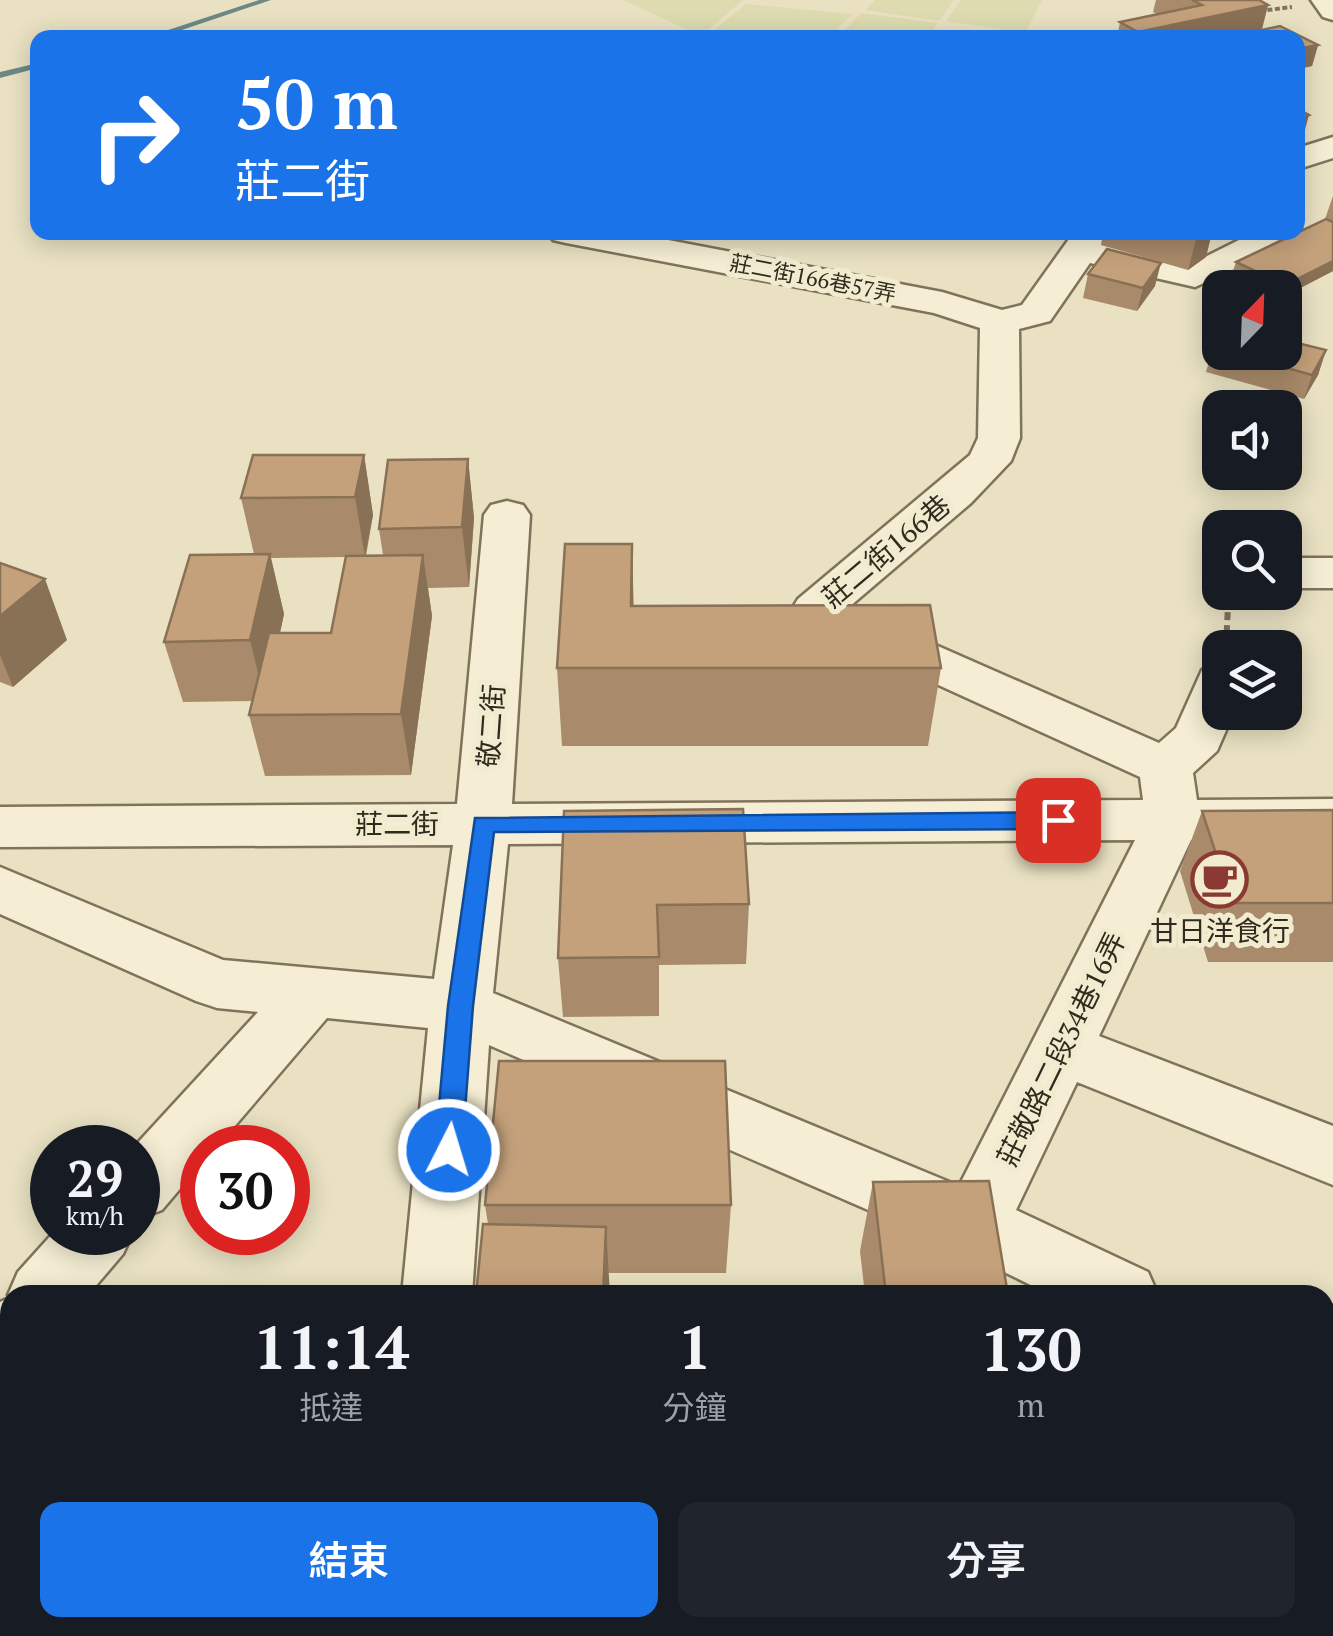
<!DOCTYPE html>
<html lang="zh-TW">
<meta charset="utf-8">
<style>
body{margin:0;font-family:"PT Serif","Noto Sans TC",serif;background:#20242c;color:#f1f3f6;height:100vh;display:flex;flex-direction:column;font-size:38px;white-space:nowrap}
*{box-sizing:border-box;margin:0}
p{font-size:32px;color:#9ea1a6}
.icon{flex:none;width:55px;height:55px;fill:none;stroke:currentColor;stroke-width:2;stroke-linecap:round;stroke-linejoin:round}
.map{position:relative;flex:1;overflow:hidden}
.side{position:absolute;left:0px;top:1285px;width:1335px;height:352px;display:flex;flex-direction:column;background:#171b24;border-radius:30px 30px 0 0;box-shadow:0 5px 25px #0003}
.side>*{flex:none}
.banner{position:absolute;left:30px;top:30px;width:1275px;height:210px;border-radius:20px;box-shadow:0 5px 25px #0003;background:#1a73e8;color:#fff;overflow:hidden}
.needle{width:65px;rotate:23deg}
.fabs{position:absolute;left:1202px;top:270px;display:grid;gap:20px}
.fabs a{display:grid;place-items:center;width:100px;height:100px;border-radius:20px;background:#171b24;box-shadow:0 5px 25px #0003;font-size:50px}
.speed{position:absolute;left:30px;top:1125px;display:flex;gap:20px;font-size:50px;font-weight:700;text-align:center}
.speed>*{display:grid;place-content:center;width:130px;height:130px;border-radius:50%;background:#171b24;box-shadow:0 5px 25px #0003;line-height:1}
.speed small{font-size:25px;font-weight:400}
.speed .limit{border:15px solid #d22;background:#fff;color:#111}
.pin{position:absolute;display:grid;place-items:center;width:85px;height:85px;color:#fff;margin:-42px;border-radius:20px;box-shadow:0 5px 15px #0006}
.me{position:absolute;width:110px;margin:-55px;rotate:5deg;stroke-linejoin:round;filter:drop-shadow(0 0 8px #0008)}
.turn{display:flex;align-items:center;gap:35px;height:210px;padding:0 40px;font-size:45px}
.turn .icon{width:130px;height:130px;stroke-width:2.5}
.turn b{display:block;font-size:70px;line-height:85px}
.eta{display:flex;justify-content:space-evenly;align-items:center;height:170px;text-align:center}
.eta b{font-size:60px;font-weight:600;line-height:70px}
.button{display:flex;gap:20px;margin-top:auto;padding:20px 40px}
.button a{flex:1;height:115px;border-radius:20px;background:#1a73e8;color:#fff;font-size:40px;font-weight:600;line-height:115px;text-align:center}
.button a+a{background:#20242c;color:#f1f3f6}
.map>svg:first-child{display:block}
.farmland{fill:#dedbb0}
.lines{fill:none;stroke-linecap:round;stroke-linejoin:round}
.stream{fill:#6c8985;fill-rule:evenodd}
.minor-casing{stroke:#81735b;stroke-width:5}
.path-far2{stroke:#81735b;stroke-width:4;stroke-dasharray:5 2.5;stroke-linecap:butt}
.path-far1{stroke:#81735b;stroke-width:5;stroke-dasharray:6 4;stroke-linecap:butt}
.path{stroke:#81735b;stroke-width:6;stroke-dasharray:8 5;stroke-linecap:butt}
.minor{fill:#f5eed4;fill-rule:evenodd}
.wall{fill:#a98a6a;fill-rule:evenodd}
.shaded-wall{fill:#897156}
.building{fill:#c4a17b;stroke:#897156;stroke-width:2.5}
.route{fill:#1a73e8;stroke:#114b97;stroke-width:2.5}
.labels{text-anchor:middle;stroke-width:10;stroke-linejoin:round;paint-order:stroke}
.far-street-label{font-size:22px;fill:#322a1e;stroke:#f1ebd0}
.street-label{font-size:28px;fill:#322a1e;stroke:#f1ebd0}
.poi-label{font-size:28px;fill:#322a1e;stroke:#f1ebd0}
</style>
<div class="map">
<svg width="1333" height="1636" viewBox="0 0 1333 1636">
<rect width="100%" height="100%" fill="#e9e1c2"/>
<path class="farmland" d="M623 0H743L701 36Z
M875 0H954L939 21 865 10Z
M961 0H1042L1025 33 946 21Z
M746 4 852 14 829 37 707 36Z
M861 13 938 23 928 37H838Z"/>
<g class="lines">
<path class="stream" d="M259 0H271L158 38H144Z
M38 63V68L0 78V72Z"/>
<defs>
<path id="minor" d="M1311 0H1333V20L1323 17Z
M1333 137V158L1298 169V148Z
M1298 224 1303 232 1298 240 1195 287 1090 263 1050 321 1019 329 1020 438 1011 461 971 503 849 607 1159 743 1176 728 1202 670 1220 665V712H1234L1217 751 1193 773 1197 800 1333 799V839L1191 840 1099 1036 1333 1126V1185L1077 1082 1016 1210 1148 1272 1158 1295H1051L951 1246 489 1045 472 1295H402L428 1028 327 1018 216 1148H202V1163L162 1210 138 1219V1148H133L258 1012 217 1008 196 1001 0 914V867L223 960 434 979 453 845 0 847V807L457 804 484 515 491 505 507 501 523 505 530 515 512 804 1143 800 1140 777 798 621 791 610 798 599 970 455 978 438 980 328 934 313 566 243 553 240 548 232H626L942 292 1002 310 1022 305 1074 232H1111L1103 244 1191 264 1255 232H1298ZM1135 840 959 1186 493 993 508 844Z
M1285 558H1333V588H1285Z
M54 1232H133L123 1254 88 1295H10V1374L0 1378V1302L9 1298 8 1295 18 1272Z
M1325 1357 1333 1360V1432L1325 1429Z
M0 1574H10V1628H45L41 1636H0Z
M1325 1575H1333V1636H1293L1290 1628H1325Z
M368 1628H450L449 1636H367Z"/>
</defs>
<use href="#minor" class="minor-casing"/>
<path class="path-far2" d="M1260 11 1292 7"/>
<path class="path-far1" d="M1228 608 1229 592"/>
<path class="path" d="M1226 646 1228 606"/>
<use href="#minor" class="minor"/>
</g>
<path class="wall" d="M1156 0H1259L1268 5 1262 30 1280 26 1318 45 1312 66 1298 69V38H1117L1120 22 1157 14 1153 12Z
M1333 196V271L1285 296V288H1260L1232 274 1236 262 1325 219Z
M1103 232H1212L1206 257 1188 270 1101 245Z
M1088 274 1155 286 1137 311 1083 298Z
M1220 338V352L1326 350 1318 375 1304 399 1206 372 1213 348Z
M364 455 373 515 366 556 383 555 379 529 468 459 474 518 469 587 428 588 432 616 411 775 265 776 249 715 253 701 183 702 164 642 254 554 241 498ZM346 557 331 633H280L284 614 271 558Z
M632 544 633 606 941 668 928 746H562L557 668Z
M0 563 67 640 13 687 0 682Z
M1333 810V962H1208L1180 871 1202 811Z
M564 811 749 904 746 964 659 965V1016L563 1017 558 958Z
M873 1182 1008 1295H865L860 1251Z
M485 1205H731L726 1273H608L610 1295H476L488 1224Z"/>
<path class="shaded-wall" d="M1268 5 1260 35 1243 34 1242 38H1137L1138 32Z
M1318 45 1312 66 1298 69V49Z
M1309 115 1303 137 1298 139V119Z
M1201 232H1212L1206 257 1188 270 1197 236Z
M1333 261V271L1285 296V285Z
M1161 263 1155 286 1137 311 1143 288Z
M1326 350 1318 375 1304 399 1312 375Z
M364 455 373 515 365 557 355 497Z
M468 459 474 518 469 587 462 527Z
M632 544 634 621 631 606Z
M270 554 284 614 265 701 250 640Z
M423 555 432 616 411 775 401 714Z
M45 579 67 640 13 687 0 655V616Z
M606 1227 610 1295H603Z"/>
<path class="building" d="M1192 0H1259L1268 5 1138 32 1120 22 1202 5Z
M1280 26 1318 45 1298 49V38H1250L1243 34Z
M1298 109 1309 115 1298 119Z
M1326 219 1333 222V261L1285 285 1236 262Z
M1107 249 1161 263 1143 288 1088 274Z
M1220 338V350L1213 348Z
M1285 340 1326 350 1312 375 1230 352H1285Z
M253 455H364L355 497 241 498Z
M468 459 462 527 379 529 388 460Z
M565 544H632L631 606 930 605 941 668H557Z
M270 554 250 640 164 642 190 555Z
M423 555 401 714 249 715 269 633H331L346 556Z
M0 563 45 579 0 616Z
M743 809 749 904 657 905 659 957 558 958 564 811Z
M1333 810V903H1232L1202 811Z
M499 1061H725L731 1205H485Z
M989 1181 1008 1295H886L873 1182Z
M483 1224 606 1227 603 1295H476Z"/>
<path class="route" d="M1058 812 1069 820 1058 829 494 832 473 1006 462 1150 458 1159 449 1162 439 1159 435 1150 448 1006 475 818Z"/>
<defs>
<symbol id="cafe-ring" viewBox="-11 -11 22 22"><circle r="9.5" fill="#f1ebd0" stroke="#8a3a31" stroke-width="1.5"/><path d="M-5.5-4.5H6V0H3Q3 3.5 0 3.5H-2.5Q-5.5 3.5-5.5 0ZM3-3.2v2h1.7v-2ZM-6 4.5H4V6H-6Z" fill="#8a3a31"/></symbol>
</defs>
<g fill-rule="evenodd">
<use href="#cafe-ring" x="1188" y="848" width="63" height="63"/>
</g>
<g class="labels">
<g class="far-street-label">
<text transform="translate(813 278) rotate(11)" y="8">莊二街166巷57弄</text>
</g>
<g class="street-label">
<text transform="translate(886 551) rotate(-40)" y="10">莊二街166巷</text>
<text transform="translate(491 726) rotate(-86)" y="10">敬二街</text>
<text x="397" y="834">莊二街</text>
<text transform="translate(1061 1049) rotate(-64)" y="10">莊敬路二段34巷16弄</text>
</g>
<g class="poi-label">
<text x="1220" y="941">甘日洋食行</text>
</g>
</g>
</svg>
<div class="fabs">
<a><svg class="needle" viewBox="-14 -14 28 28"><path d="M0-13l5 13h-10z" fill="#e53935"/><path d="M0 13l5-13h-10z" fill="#9ea1a6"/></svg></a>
<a><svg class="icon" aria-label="sound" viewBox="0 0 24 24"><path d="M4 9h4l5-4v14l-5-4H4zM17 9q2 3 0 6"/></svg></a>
<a><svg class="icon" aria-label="search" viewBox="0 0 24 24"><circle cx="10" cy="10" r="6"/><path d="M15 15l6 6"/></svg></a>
<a><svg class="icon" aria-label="layers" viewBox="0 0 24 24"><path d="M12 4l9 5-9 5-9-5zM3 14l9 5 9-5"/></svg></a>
</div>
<div class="speed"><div>29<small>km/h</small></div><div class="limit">30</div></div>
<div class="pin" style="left:1058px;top:820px;background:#d93025"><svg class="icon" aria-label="arrive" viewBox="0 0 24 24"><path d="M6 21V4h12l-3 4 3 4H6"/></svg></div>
<svg class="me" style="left:449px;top:1150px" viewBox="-20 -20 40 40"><circle r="17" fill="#1a73e8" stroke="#fff" stroke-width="3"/><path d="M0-11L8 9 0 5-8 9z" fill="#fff"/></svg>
<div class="banner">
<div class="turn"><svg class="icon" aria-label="right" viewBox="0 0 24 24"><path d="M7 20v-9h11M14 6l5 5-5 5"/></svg><div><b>50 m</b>莊二街</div></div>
</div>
<section class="side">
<div class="eta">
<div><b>11:14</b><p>抵達</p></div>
<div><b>1</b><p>分鐘</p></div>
<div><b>130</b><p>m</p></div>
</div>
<div class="button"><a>結束</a><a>分享</a></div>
</section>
</div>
